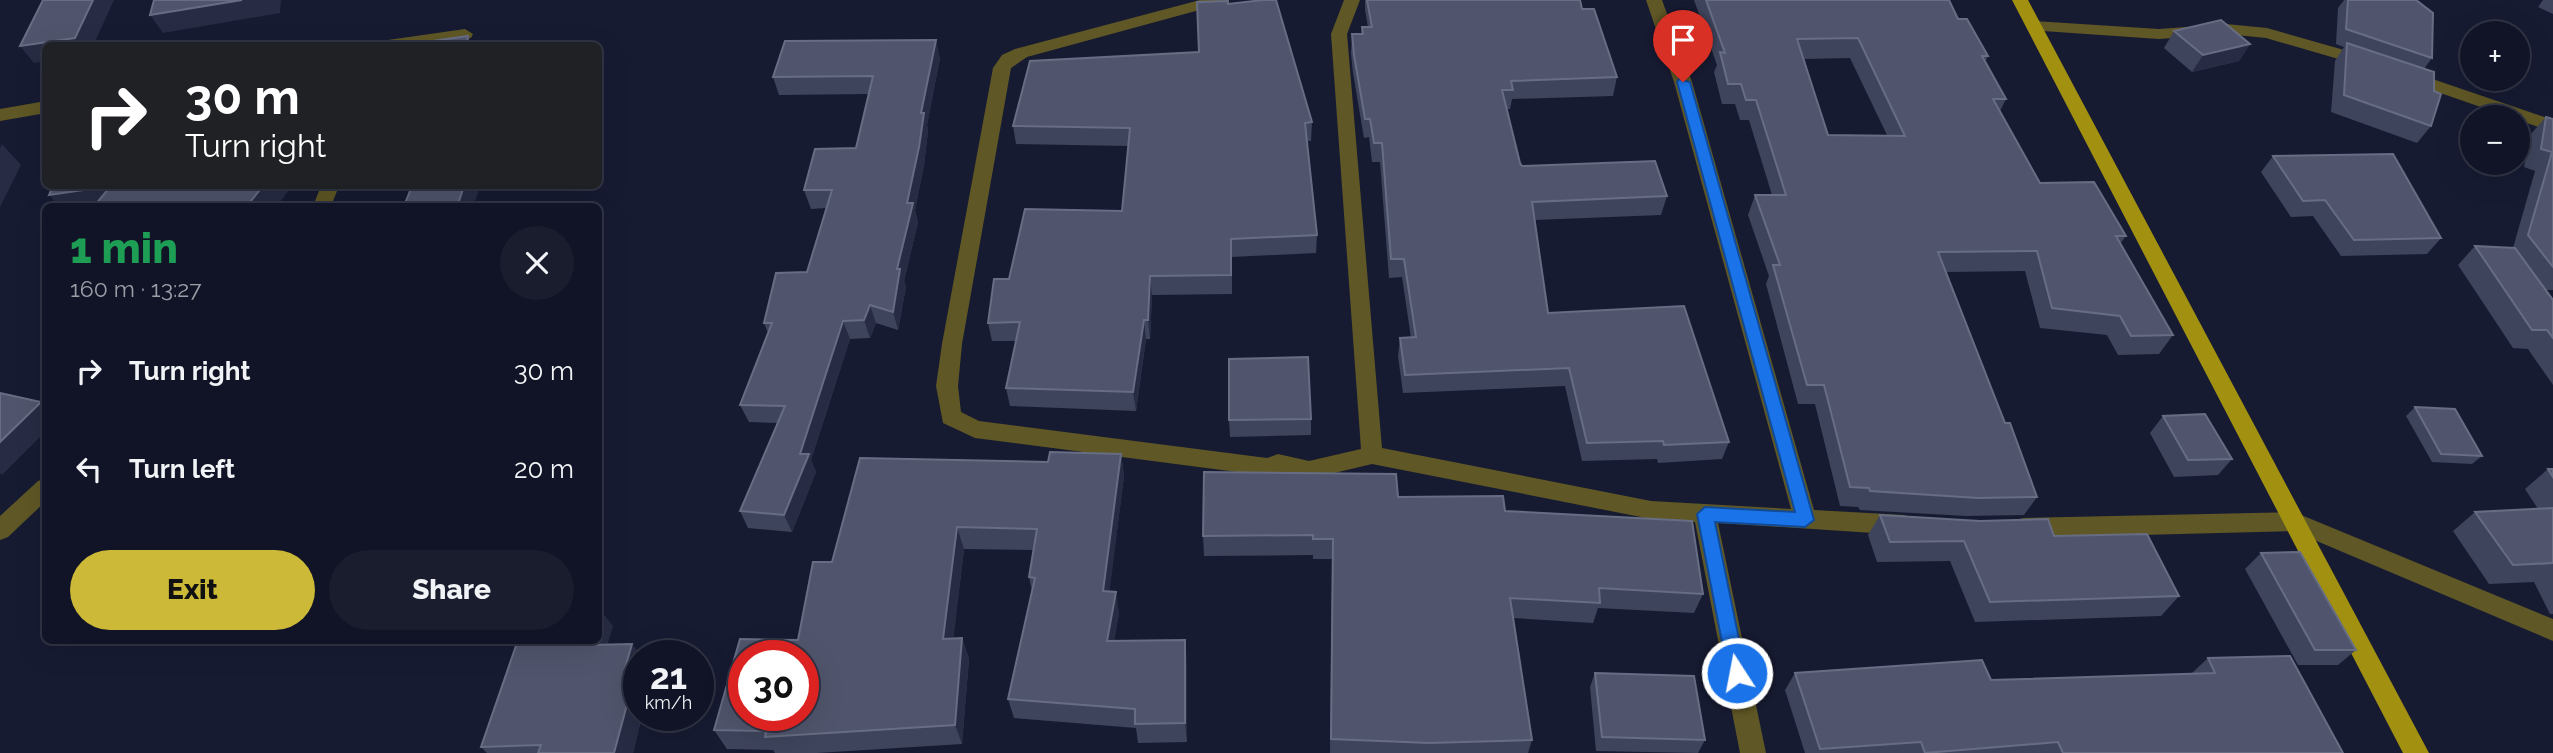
<!DOCTYPE html>
<meta charset="utf-8">
<style>
body{margin:0;font-family:Raleway,sans-serif;background:#1a1d2e;color:#f1f3f6;height:100vh;display:flex;flex-direction:column;font-size:26px;white-space:nowrap}
*{box-sizing:border-box;margin:0}
p{font-size:23px;color:#9c9ea7}
.icon{flex:none;width:38px;height:38px;fill:none;stroke:currentColor;stroke-width:2;stroke-linecap:round;stroke-linejoin:round}
.map{position:relative;flex:1;overflow:hidden}
.details{position:absolute;left:42px;top:203px;width:560px;height:441px;display:flex;flex-direction:column;background:#111426;border-radius:10px;box-shadow:0 7px 28px #0002,0 0 0 2px #303343}
.details>*{flex:none}
.hud{position:absolute;left:42px;top:42px;width:560px;height:147px;border-radius:10px;box-shadow:0 7px 28px #0002,0 0 0 2px #303343;background:#202124;color:#fff;overflow:hidden}
.buttons{position:absolute;left:2460px;top:21px;display:grid;gap:14px}
.buttons a{display:grid;place-items:center;width:70px;height:70px;border-radius:50%;background:#111426;box-shadow:0 7px 28px #0002,0 0 0 2px #303343;font-size:35px}
.speed{position:absolute;left:623px;top:640px;display:flex;gap:14px;font-size:35px;font-weight:700;text-align:center}
.speed>*{display:grid;place-content:center;width:91px;height:91px;border-radius:50%;background:#111426;box-shadow:0 7px 28px #0002,0 0 0 2px #303343;line-height:1}
.speed small{font-size:18px;font-weight:400}
.speed .limit{border:10px solid #d22;background:#fff;color:#111}
.pin{position:absolute;display:grid;place-items:center;width:60px;height:60px;color:#fff;margin:-72px -30px;border-radius:50% 50% 50% 0;rotate:-45deg;box-shadow:0 0 7px #0007}
.pin .icon{rotate:45deg}
.me{position:absolute;width:77px;margin:-38px;rotate:349deg;stroke-linejoin:round;filter:drop-shadow(0 0 5px #0008)}
.turn{display:flex;align-items:center;gap:24px;height:147px;padding:0 28px;font-size:32px}
.turn .icon{width:91px;height:91px;stroke-width:2.5}
.turn b{display:block;font-size:49px;line-height:60px}
.round{display:grid;place-items:center;flex:none;width:74px;height:74px;border-radius:37px;background:#1a1d2e}
.overview{display:flex;align-items:center;justify-content:space-between;height:119px;padding:0 28px}
h1{font-size:42px;font-weight:800;line-height:52px;color:#1e9e55}
.button{display:flex;gap:14px;margin-top:auto;padding:14px 28px}
.button a{flex:1;height:80px;border-radius:42px;background:#cdb938;color:#111;font-size:28px;font-weight:800;line-height:80px;text-align:center}
.button a+a{background:#1a1d2e;color:#f1f3f6}
ul{padding:0;list-style:none}
li{display:flex;align-items:center;gap:21px;height:98px;padding:0 28px}
li div{flex:1}
li b{display:block;font-size:26px}
li em{font-style:normal}
.map>svg:first-child{display:block}
.lines{fill:none;stroke-linecap:round;stroke-linejoin:round}
.minor{fill:#5f5725;fill-rule:evenodd}
.major{fill:#a29010;fill-rule:evenodd}
.wall{fill:#3e445c;fill-rule:evenodd}
.shaded-wall{fill:#272c44}
.building{fill:#50556d;stroke:#676d83;stroke-width:2;fill-rule:evenodd}
.route{fill:#1a73e8;stroke:#114b97;stroke-width:2}
</style>
<div class="map">
<svg width="2553" height="753" viewBox="0 0 2553 753">
<rect width="100%" height="100%" fill="#171b32"/>
<g class="lines">
<path class="minor" d="M1200 0H1227L1225 3 1027 57 1011 68 962 344 958 386 961 412 979 421 1267 458 1278 454 1309 461 1361 449 1331 34 1344 0H1360L1347 34 1382 448 1651 501 1791 509 1674 82 1646 0H1662L1692 82 1814 510 1904 515 1912 518 1915 525 1912 532 1904 535 1718 523 1766 753H1740L1695 522 1651 519 1372 464 1309 479 1279 472 1268 476 975 438 943 423 936 386 942 344 993 68 1002 55 1015 49Z
M2034 21 2159 29 2226 24 2267 28 2372 58 2375 62 2366 67 2266 38 2226 34 2159 39 2028 30 2026 26Z
M465 29 473 34 471 38 421 46H373L381 41Z
M2406 70 2553 120V132L2400 79 2397 75Z
M46 101V113L0 121V109Z
M321 186H339L331 206H313Z
M46 478V501L8 537 0 540V516L38 481Z
M2294 512 2553 619V641L2293 531 2023 538 2015 535 2012 528 2015 521 2023 518Z"/>
<path class="major" d="M2012 0H2028L2429 753H2403Z"/>
</g>
<path class="wall" d="M1365 0H1580L1582 9 1617 77 1613 96 1512 99 1510 109H1507L1520 163 1522 166 1667 196 1661 215 1535 220 1548 313 1729 442 1722 459 1658 463 1657 459 1582 461 1565 386 1403 393 1398 356 1400 338H1411L1402 277 1389 278 1380 162H1372L1369 137 1364 138 1353 73 1351 53 1352 34H1361L1362 27H1368L1365 10Z
M1694 0H1949L1958 19 1988 56 1985 62 2006 99 2000 111 2040 183 2126 236 2120 244 2173 335 2159 354 2118 355 2107 335 2040 328 2025 271 1945 272 2005 423 2037 497 2024 515 1966 516 1860 510 1858 507 1840 506 1815 404H1798L1766 284 1769 276 1748 215 1755 195H1772L1749 120H1740L1735 104H1722L1714 72 1717 65ZM1850 58 1887 135H1828L1804 59Z
M2344 0H2416L2432 58 2424 69 2431 126 2417 143 2331 112 2335 61 2344 47 2336 44 2338 8Z
M2543 0H2553V14L2538 7Z
M1228 4 1312 122 1311 141H1307L1317 235 1316 253 1232 257V294L1152 295 1150 339H1146L1136 411 1010 406 1006 388 1016 341H992L988 323 1009 279 1122 211 1128 146 1016 144 1013 126 1199 52Z
M2174 31 2250 44 2239 61 2192 72 2164 48Z
M940 58 927 125 928 131 924 165 915 210 918 222 904 281 906 287 898 330 876 323 870 338 850 339 811 460 816 472 792 532 748 528 740 511 778 423 749 422 740 405 768 333 764 323 807 272 826 208 811 209 804 190 856 148 869 94 779 95 773 77Z
M2546 117 2553 119V290H2546L2553 300V385L2528 349 2513 348 2458 265 2475 246 2513 248 2535 171 2524 167 2530 135Z
M2273 156 2441 238 2427 254 2341 256 2313 216 2291 217 2261 172Z
M412 186H480L473 206H404Z
M2415 407 2482 456 2472 464 2432 462 2406 416Z
M2163 416 2232 459 2218 475 2174 477 2150 433Z
M1311 419V435L1230 437 1229 420Z
M1121 454 1124 476 1109 592 1119 613 1114 641 1187 660V742L1138 743 1136 728 1014 718 1008 699 1032 591 1029 577 1033 550 964 549 953 639 962 638 969 659 962 744 817 753H775L773 750 727 749 714 730 798 640 1048 462Z
M2548 469H2553V614H2550L2534 582 2489 584 2453 531 2475 512 2538 509 2525 489Z
M1398 497 1505 511 1703 594 1694 613 1598 608 1593 623 1513 618 1532 740 1528 753H1330L1332 559H1313V555L1204 556 1203 536Z
M1880 515 2054 536 2179 596 2161 616 1975 622 1950 561 1877 562 1868 535Z
M2261 553 2356 650 2338 665H2298L2245 569Z
M613 626 607 644 639 716H642L633 753H487L481 747Z
M2208 658 2343 753H1805L1785 690 1795 673 1991 680 2191 674Z
M1595 673 1705 740 1698 753 1596 751 1590 687Z"/>
<path class="shaded-wall" d="M93 0H114L93 46H46V61L34 63 20 46Z
M242 0H281L280 13 163 33 150 15Z
M468 36 473 46H467Z
M936 40 940 58 927 125 928 131 924 165 915 210 918 222 904 281 906 287 898 330 893 312 897 269 921 113Z
M2250 44 2239 61 2192 72 2203 55Z
M2 144 21 165 0 207V148Z
M111 186 125 206H59L49 195Z
M263 186H292L277 206H247Z
M464 186H480L473 206H460L458 204Z
M1150 276 1152 295 1150 339 1148 320Z
M870 305 876 323 870 338 864 320Z
M1144 320 1146 339 1136 411 1133 392Z
M843 321 850 339 811 460 816 472 792 532 784 515 800 454Z
M41 402 46 406V431L2 475 0 473V442Z
M1121 454 1124 476 1107 612 1103 591Z
M957 527 964 549 951 660 943 639Z
M1116 592 1119 613 1111 661 1107 641Z
M599 608 613 626 602 663 588 645 589 640H598Z
M962 638 969 659 962 744 955 725Z
M1185 640 1187 660V742L1185 723Z
M632 644 641 656H639V716H642L633 753H614L625 668Z"/>
<path class="building" d="M43 0H93L75 38 20 46Z
M154 0H242L150 15Z
M1263 0H1276L1312 122 1305 123 1317 235 1231 239V275L1150 276 1148 320H1144L1133 392 1006 388 1020 322 988 323 994 279H1009L1025 209 1122 211 1130 128 1013 126 1030 61 1199 52 1197 2 1228 1V4Z
M1367 0H1580L1582 9H1594L1617 77 1511 81 1513 90H1502L1520 163 1522 166 1655 161 1667 196 1532 202 1548 313 1684 306 1729 442 1664 445 1663 441 1587 443 1569 368 1405 375 1400 338 1416 337 1404 259H1391L1382 143H1374L1370 119H1365L1354 55 1352 34H1363L1362 27H1372Z
M1706 0H1949L1958 19H1967L1988 56H1982L2006 99H1993L2040 183 2094 182 2126 236H2116L2173 335 2131 336 2120 316 2052 308 2037 251 1938 252 2005 423H2010L2037 497 1978 498 1870 491 1869 488 1850 487 1824 385H1807L1773 265H1780L1755 195H1786L1756 100H1746L1741 84H1728L1720 52 1725 53ZM1858 38 1905 136 1828 135 1797 39Z
M2348 0H2416L2433 13 2432 58 2346 29Z
M2221 20 2250 44 2203 55 2174 31Z
M468 36 467 46H411L412 44Z
M936 40 921 113H924L919 147 907 203H913L897 269H900L893 312 870 305 864 320 843 321 800 454H809L784 515 740 511 785 406 740 405 772 323H764L776 273 807 272 832 190H804L815 149 856 148 873 76 773 77 785 41Z
M2347 43 2434 72V91L2441 94 2431 126 2344 95Z
M2546 117 2553 119V267L2528 235 2552 152 2541 149Z
M2393 154 2441 238 2354 240 2325 200 2303 201 2273 156Z
M53 186H263L247 206H94L111 186 49 195Z
M412 186H464L458 204H451L450 206H404Z
M2475 246 2515 248 2553 300V338L2547 330H2532Z
M1308 357 1311 419 1229 420V359Z
M0 393 41 402 0 442Z
M2415 407 2455 409 2482 456 2441 454Z
M2205 414 2232 459 2188 460 2163 416Z
M1050 452 1121 454 1103 591 1116 592 1107 641 1185 640V723L1135 724V709L1008 699 1035 578 1029 577 1037 529 957 527 943 639 962 638 955 725 765 737 766 731 714 730 740 639 798 640 813 562H832L860 458 1048 462ZM744 656H803V716H744Z
M2548 469H2553V477Z
M1204 472 1396 474 1398 497 1503 496 1505 511 1692 521 1703 594 1599 588 1600 603 1510 598 1532 740 1429 743 1331 739 1333 539H1313V535L1203 536Z
M2553 508V563L2513 565 2475 512Z
M1880 515 1980 521 2048 519 2054 536 2147 534 2179 596 1990 602 1964 541 1890 542Z
M2300 552 2356 650H2315L2261 553Z
M518 640H589L588 645 632 644 625 668 637 667 614 753H538L541 745 481 747Z
M2290 656 2343 753H2063L2058 742 1925 753 1921 742 1820 749 1795 673 1982 660 1991 680 2215 673 2208 658Z
M1595 673 1694 676 1705 740 1602 737Z"/>
<path class="route" d="M1679 79 1690 82 1814 520 1805 527 1715 522 1746 673 1743 679 1737 682 1730 679 1728 673 1697 514 1705 507 1795 512 1677 82Z"/>
</svg>
<div class="buttons">
<a>+</a>
<a>−</a>
</div>
<div class="speed"><div>21<small>km/h</small></div><div class="limit">30</div></div>
<div class="pin" style="left:1683px;top:82px;background:#d93025"><svg class="icon" aria-label="arrive" viewBox="0 0 24 24"><path d="M6 21V4h12l-3 4 3 4H6"/></svg></div>
<svg class="me" style="left:1737px;top:673px" viewBox="-20 -20 40 40"><circle r="17" fill="#1a73e8" stroke="#fff" stroke-width="3"/><path d="M0-11L8 9 0 5-8 9z" fill="#fff"/></svg>
<div class="hud">
<div class="turn"><svg class="icon" aria-label="right" viewBox="0 0 24 24"><path d="M7 20v-9h11M14 6l5 5-5 5"/></svg><div><b>30 m</b>Turn right</div></div>
</div>
<section class="details">
<div class="overview"><div><h1>1 min</h1><p>160 m · 13:27</p></div><a class="round"><svg class="icon" aria-label="close" viewBox="0 0 24 24"><path d="M6 6l12 12M18 6L6 18"/></svg></a></div>
<ul>
<li><svg class="icon" aria-label="right" viewBox="0 0 24 24"><path d="M7 20v-9h11M14 6l5 5-5 5"/></svg><div><b>Turn right</b></div><em>30 m</em></li>
<li><svg class="icon" aria-label="left" viewBox="0 0 24 24"><path d="M17 20v-9H6M10 6l-5 5 5 5"/></svg><div><b>Turn left</b></div><em>20 m</em></li>
</ul>
<div class="button"><a>Exit</a><a>Share</a></div>
</section>
</div>
